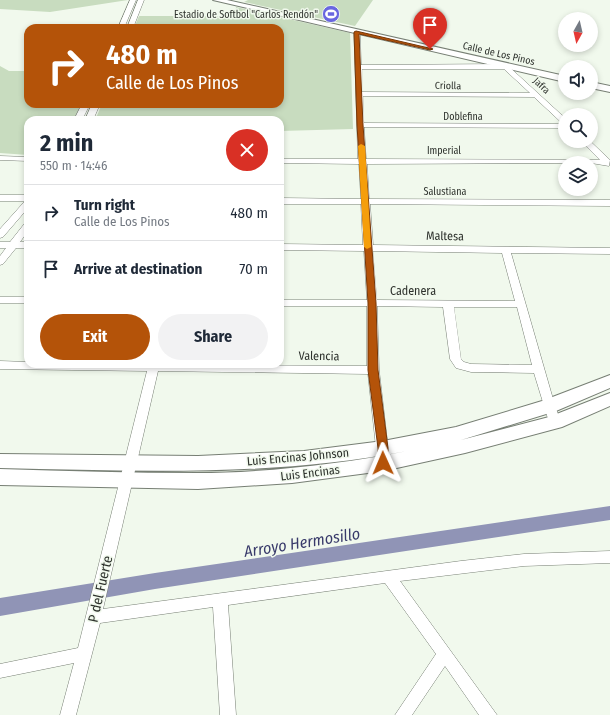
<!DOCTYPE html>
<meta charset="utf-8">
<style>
body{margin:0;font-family:"Fira Sans Condensed",sans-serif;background:#f2f2f3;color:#1f2937;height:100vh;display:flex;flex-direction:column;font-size:15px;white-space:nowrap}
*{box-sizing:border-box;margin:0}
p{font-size:13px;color:#747a83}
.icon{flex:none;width:22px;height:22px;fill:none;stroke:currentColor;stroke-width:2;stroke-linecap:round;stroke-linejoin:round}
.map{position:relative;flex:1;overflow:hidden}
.panel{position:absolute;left:24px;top:116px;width:260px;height:252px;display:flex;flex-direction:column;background:#fff;border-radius:12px;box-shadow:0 2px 6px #0003}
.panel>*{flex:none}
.guide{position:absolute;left:24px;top:24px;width:260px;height:84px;border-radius:12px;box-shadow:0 2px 6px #0003;background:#b45309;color:#fff;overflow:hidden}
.needle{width:26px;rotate:188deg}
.fabs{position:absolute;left:558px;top:12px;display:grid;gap:8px}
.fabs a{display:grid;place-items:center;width:40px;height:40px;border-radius:50%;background:#fff;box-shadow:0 2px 6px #0003;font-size:20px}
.pin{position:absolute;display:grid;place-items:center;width:34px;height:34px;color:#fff;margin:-41px -17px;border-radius:50% 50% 50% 0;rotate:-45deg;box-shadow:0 0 4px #0007}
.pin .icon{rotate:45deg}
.me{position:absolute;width:44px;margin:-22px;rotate:359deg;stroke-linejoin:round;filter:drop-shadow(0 0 3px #0008)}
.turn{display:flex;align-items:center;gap:14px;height:84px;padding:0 16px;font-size:18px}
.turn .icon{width:52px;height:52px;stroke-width:2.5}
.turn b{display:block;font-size:28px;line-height:34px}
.round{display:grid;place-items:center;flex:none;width:42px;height:42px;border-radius:21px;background:#f2f2f3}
.overview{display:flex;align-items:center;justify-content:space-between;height:68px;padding:0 16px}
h1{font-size:24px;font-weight:700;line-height:30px}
.primary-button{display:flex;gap:8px;margin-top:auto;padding:8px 16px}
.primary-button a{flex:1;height:46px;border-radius:24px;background:#b45309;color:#fff;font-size:16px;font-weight:700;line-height:46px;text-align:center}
.primary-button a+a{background:#f2f2f3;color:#1f2937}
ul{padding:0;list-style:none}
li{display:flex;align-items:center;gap:12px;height:56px;padding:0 16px;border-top:1px solid #e0e1e3}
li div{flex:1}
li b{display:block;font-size:15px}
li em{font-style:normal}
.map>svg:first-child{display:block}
.green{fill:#c8dcbf}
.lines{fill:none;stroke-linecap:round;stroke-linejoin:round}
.canal{fill:#9094b6;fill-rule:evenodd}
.minor-casing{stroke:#777f74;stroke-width:1}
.tertiary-casing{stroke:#777f74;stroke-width:2}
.primary-casing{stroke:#777f74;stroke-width:2}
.minor{fill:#fff;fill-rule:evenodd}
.tertiary{fill:#fff;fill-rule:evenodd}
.primary{fill:#fff;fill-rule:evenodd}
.route{fill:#b45309;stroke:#753606}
.slow{fill:#f59e0b}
.labels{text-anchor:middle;stroke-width:3;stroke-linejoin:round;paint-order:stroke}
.far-poi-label{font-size:10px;fill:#2e322d;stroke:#f1f9ed;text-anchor:end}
.far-street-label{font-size:10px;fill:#2e322d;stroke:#f1f9ed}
.street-label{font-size:12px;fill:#2e322d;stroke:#f1f9ed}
.near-street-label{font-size:14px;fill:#2e322d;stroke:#f1f9ed}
.near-water-label{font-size:16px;font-style:italic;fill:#383a6a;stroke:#f1f9ed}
</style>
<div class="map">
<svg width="610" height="715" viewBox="0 0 610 715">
<rect width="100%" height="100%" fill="#f1f9ed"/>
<path class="green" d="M0 0H128L50 12 0 9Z
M248 0H373L355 26 244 2Z
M236 7 350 33 353 129 280 131V120H95L102 104H280V28H134L139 16H235Z
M0 66 9 71H28V104H81L73 120H28V155L0 153Z"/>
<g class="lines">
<path class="canal" d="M610 506V520L155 589 0 616V598L155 573Z"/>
<defs>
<path id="minor" d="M130 0H136L124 28H118Z
M138 0H144L133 28H127Z
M357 30 360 32 361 65 506 64 565 118V128L364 127 366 159 600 160 581 141H590L610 160 609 166 591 163 367 164 369 199 610 200V206L370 204 373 245 610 248V254L511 253 555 406 561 422 559 425H551L549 422 534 373 471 372 456 368 450 359 443 307 377 306 379 370 389 456 387 459H379L377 456 368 374 158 371 103 609 461 561 524 554 610 551V563L524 566 400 581 497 715H479L445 666 412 715H395L436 654 385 583 228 605 236 715H220L213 607 100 623 76 715H60L74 663 0 678V664L78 648 147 371 0 369V361L28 362V364L367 366V306H280V300H367L364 251 280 250V244L363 245 361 204H280V198L361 199 359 164 280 163V159H358L354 32ZM362 69H504L530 93 362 92ZM363 96 534 97 563 124 364 123ZM373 251 502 253 515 301 377 300ZM454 307H517L532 365 471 364 464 362 461 359Z
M82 104H90L82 120H74Z
M92 104H100L93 120H85Z
M0 156 28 157V161L0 160Z
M0 195H28V208L3 237 0 238V229L25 201H0Z
M28 222V231L20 242H28V248H16L3 264 0 265V256L6 248H0V242H10L25 223Z
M0 297H28V303H0Z"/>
<path id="tertiary" d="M213 0H227L565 76V82Z
M591 82 610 86V92L591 88Z"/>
<path id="primary" d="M610 375V388L556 411 461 440 549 417 610 393V406L562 427 465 453 383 471 292 483 198 489 0 485V469C66 471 131 473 197 473 264 473 342 464 407 451 273 477 136 471 0 468V454L198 456 304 451 383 441 456 427 542 401Z"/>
</defs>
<use href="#minor" class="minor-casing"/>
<use href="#tertiary" class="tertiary-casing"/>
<use href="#primary" class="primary-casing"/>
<use href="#minor" class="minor"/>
<use href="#tertiary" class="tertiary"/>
<use href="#primary" class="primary"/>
</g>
<path class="route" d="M356 31 433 49 430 50 359 34 363 125 376 303 378 370 388 448V463L383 467 378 463V448L368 370V303L357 125 354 32Z"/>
<path class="slow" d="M361 144 365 146 371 247 367 249 364 247 358 146Z"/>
<defs>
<symbol id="stadium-disc" viewBox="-11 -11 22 22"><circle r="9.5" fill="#6966e0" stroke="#f1f9ed"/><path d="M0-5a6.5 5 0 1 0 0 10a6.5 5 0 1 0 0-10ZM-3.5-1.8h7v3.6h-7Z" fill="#fff"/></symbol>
</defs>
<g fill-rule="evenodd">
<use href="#stadium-disc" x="321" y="4" width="20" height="20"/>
</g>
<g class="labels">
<g class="far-poi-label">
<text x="318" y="18">Estadio de Softbol "Carlos Rendón"</text>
</g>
<g class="far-street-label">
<text transform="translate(499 53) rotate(13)" y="4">Calle de Los Pinos</text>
<text transform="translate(448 85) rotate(1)" y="4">Criolla</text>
<text transform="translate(542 85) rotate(43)" y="4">Jafra</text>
<text x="463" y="120">Doblefina</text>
<text x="444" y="154">Imperial</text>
<text x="445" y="195">Salustiana</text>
</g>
<g class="street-label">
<text transform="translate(445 236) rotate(1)" y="4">Maltesa</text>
<text x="413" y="295">Cadenera</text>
<text transform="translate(319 356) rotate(1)" y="4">Valencia</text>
<text transform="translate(298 457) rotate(-5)" y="4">Luis Encinas Johnson</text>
<text transform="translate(310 473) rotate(-7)" y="4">Luis Encinas</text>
</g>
<g class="near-street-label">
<text transform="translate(100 589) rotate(-77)" y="5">P del Fuerte</text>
</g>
<g class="near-water-label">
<text transform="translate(302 542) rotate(-9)" y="6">Arroyo Hermosillo</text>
</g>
</g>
</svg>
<div class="fabs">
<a><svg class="needle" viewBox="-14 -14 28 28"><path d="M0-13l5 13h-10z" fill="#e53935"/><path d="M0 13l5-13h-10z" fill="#747a83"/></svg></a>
<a><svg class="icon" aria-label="sound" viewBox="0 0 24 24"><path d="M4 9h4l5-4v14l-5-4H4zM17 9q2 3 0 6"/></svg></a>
<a><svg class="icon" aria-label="search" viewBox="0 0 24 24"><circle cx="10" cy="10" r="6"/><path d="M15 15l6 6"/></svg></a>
<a><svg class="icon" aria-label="layers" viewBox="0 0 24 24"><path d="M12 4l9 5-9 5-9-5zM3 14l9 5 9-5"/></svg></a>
</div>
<div class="pin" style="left:430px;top:49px;background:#d93025"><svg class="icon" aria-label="arrive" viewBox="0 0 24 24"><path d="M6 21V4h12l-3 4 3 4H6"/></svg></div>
<svg class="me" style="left:383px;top:463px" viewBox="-20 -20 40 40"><path d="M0-17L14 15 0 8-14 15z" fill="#b45309" stroke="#fff" stroke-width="4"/></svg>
<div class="guide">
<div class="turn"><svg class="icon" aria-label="right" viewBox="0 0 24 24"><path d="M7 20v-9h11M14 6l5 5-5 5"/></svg><div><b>480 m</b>Calle de Los Pinos</div></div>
</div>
<section class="panel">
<div class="overview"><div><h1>2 min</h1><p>550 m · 14:46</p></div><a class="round" style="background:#d93025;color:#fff"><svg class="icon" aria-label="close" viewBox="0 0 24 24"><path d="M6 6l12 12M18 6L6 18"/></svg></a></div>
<ul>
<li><svg class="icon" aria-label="right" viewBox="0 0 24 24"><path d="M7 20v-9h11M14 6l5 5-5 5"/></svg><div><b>Turn right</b><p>Calle de Los Pinos</p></div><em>480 m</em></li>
<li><svg class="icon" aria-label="arrive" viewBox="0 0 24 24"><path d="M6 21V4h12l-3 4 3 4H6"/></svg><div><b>Arrive at destination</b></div><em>70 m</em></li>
</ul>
<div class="primary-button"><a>Exit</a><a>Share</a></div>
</section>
</div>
